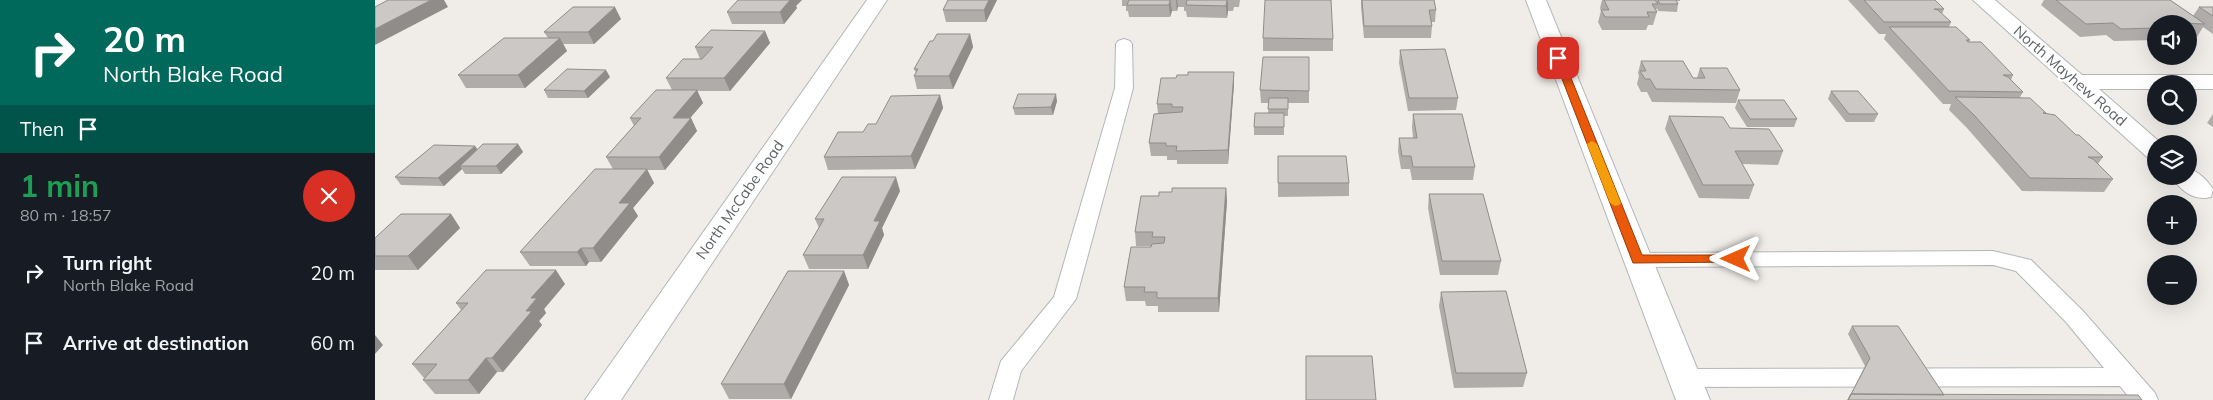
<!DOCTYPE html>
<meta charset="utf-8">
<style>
body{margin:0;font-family:Mulish,sans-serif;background:#242831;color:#f1f3f6;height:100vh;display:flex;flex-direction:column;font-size:19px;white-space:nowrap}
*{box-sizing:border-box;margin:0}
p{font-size:16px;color:#9ea1a6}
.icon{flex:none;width:28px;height:28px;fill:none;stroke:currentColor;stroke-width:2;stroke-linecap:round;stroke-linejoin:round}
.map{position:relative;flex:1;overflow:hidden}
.side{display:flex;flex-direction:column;background:#171b24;width:375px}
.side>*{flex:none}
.banner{background:#00695c;color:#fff;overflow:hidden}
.tools{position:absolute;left:1772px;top:15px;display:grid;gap:10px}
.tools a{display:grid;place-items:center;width:50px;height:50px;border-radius:50%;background:#171b24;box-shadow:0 5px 20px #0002;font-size:25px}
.pin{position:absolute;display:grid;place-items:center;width:42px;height:42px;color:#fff;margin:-21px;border-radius:10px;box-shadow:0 2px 8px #0006}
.me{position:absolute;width:55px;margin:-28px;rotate:270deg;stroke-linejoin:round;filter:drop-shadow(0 0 4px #0008)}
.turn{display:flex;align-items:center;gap:18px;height:105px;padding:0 20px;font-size:22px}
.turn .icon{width:65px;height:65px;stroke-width:2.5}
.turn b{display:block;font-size:35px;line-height:42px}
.then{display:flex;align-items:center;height:48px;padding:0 20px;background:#0003;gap:10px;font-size:19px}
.round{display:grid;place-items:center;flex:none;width:52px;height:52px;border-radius:26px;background:#242831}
.headline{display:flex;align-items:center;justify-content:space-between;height:85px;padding:0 20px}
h1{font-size:30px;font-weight:700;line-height:38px;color:#1e9e55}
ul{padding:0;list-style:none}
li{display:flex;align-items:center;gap:15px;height:70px;padding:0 20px}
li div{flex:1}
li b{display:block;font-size:19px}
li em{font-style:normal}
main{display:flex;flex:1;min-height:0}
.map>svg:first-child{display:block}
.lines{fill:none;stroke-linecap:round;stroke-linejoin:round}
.service-casing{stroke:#b3b6b9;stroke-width:2}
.minor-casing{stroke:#b3b6b9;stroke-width:2}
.service{fill:#fff;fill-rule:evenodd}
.minor{fill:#fff;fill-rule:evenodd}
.wall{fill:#afaca9}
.shaded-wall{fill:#8f8c8a}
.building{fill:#ccc8c5;stroke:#8f8c8a}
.route{fill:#ea580c;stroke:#983908}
.slow{fill:#f59e0b}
.labels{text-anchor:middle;stroke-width:4.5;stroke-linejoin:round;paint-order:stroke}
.street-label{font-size:15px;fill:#606467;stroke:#fff}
</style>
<main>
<section class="side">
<div class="banner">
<div class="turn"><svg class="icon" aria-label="right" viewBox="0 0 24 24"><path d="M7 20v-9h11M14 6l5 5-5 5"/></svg><div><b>20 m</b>North Blake Road</div></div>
<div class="then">Then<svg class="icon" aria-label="arrive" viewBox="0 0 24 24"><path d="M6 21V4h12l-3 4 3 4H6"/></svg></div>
</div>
<div class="headline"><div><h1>1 min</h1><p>80 m · 18:57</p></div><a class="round" style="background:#d93025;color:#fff"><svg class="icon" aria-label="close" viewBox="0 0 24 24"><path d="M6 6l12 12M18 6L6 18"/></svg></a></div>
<ul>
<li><svg class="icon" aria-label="right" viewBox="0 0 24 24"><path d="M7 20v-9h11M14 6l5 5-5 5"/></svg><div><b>Turn right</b><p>North Blake Road</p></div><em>20 m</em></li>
<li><svg class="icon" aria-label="arrive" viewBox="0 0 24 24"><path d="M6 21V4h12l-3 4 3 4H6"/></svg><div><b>Arrive at destination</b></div><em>60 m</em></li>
</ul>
</section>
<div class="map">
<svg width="1838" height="400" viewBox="0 0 1838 400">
<rect width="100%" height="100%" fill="#f0ede9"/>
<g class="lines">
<defs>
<path id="service" d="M749 39 755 41 757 44 758 88 701 299 646 371 638 400H614L626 361 679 297 740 88 741 44 743 41Z
M1618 251 1656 260 1707 310 1780 393 1783 400H1756L1745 386 1309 387 1300 385 1297 378 1300 371 1309 369 1729 368 1691 322 1641 271 1618 265 1262 267 1254 265 1251 260 1254 255 1262 253Z"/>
<path id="minor" d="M492 0H512L246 400H210Z
M1151 0H1171L1335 400H1301Z
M1598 0H1620L1707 75H1838V89H1814V84H1781V89H1724L1787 144H1781V160L1772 157Z
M1814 169C1823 171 1833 181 1838 189L1836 197C1818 201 1806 191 1796 176H1814Z"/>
</defs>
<use href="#service" class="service-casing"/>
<use href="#minor" class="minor-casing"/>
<use href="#service" class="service"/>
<use href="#minor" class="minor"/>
</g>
<path class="wall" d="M573 0H622L611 22H571L568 10Z
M747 0H865L864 7H859L858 11H853L852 18 812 17 811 11H809V7H803L802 11H797L795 17H754L753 11H751V6H747Z
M985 0H1059L1061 10 1060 22H1056L1057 26 1056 38H989L986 7V0Z
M1227 0H1305V1H1302L1303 4 1302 12 1283 11 1282 8 1281 11 1282 12 1278 25H1273L1271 30H1227L1223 22 1226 11 1225 8Z
M1473 0H1560L1569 9 1567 14 1576 22 1574 27 1595 40 1594 42 1638 75 1636 80 1648 92 1645 97 1671 113 1701 135 1728 157 1723 164 1738 179 1729 192 1647 191 1592 128 1574 110 1576 104H1568L1509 39 1511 34H1504Z
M1669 0H1795L1818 16 1824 7H1838V34L1828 27 1822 37 1814 36V24H1781V40L1739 41 1731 35 1705 37 1666 5Z
M421 6 422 8 409 24H357L352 12Z
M246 19 219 44H188L192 51 150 88H91L83 75 173 38 169 32Z
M390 31 395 43 355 91H322L328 103 315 118H316L322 131 290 170H272L279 183 258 208 263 216 226 262H214L211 266H155L145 252 238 169 231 157 259 126 255 118 297 90 291 78 325 59 320 47Z
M595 34 598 47 578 89H542L539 76 541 73 539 69 558 41Z
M888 38 958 39V51H888Z
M1025 50 1083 98 1081 110 1033 111 1024 63Z
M934 57V103H913V116H909V135H879V127L893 113 894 103H886L885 90Z
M1266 61 1318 78H1322L1325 68 1365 90 1361 103 1277 102 1272 92H1266L1262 84 1264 76 1263 73Z
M235 77 213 98H173L169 90Z
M801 78 859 84 853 164H802V160H792V156H776L774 143 783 114 782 104Z
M1456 91 1503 114 1499 122H1471L1453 99Z
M565 95 568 108 540 169 453 170 449 157 501 124Z
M1363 100 1422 119 1419 127H1372L1360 108Z
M682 101 678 115H640L638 108Z
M1038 114 1100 167 1098 180H1037L1035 169H1026L1023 151 1024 138H1038L1037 127Z
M1838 114V127L1832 123Z
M1294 116 1355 128 1408 151 1403 165 1367 164 1379 185 1374 199 1324 198 1290 129Z
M143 144 148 152 126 174H90L87 169 69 186 26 185 20 177 100 146 102 149Z
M903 156 974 183V196L903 197Z
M851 188 852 201 844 312H783V306H771L770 301H751L749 287 776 246H761L760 232 784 196 797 192Z
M525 191 507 228 509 235 493 269H434L428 255 444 228 440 219Z
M1054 194 1126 261 1123 275H1065L1053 208Z
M76 214 85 228 43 270H0V238Z
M469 271 474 285 416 399H354L346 384Z
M190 284 169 309 171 313 164 321 167 325 128 372H122L104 394H60L48 380 49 378 37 364 86 310 81 303Z
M1066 292 1152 373 1148 387 1079 388 1064 306Z
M1477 326 1569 395 1473 400 1490 366 1473 334Z"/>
<path class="shaded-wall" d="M56 0H69L73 7 0 45V29Z
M415 0H427L421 6 422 8 409 24 405 12Z
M614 0H622L611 22 609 10Z
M795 0 797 11 795 17 794 5Z
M801 0H802L803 7 802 11Z
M853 0V11L852 18 851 6Z
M240 7 246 19 219 44 213 32Z
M390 31 395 43 355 91 349 78Z
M595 34 598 47 578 89 574 76Z
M185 38 192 51 150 88 143 75Z
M231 70 235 77 213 98 209 91Z
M859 72V84L853 164V150Z
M322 90 328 103 304 131 298 118Z
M681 94 682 101 678 115 676 107Z
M565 95 568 108 540 169 536 156Z
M316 118 322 131 290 170 284 157Z
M143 144 148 152 126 174 121 166Z
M100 146 105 153 85 166 87 169 69 186 63 178Z
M272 169 279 183 258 208 263 216 226 262 218 248 244 203Z
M521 177 525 191 507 228 509 235 493 269 488 255 499 221Z
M851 188 852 201 844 312 843 298Z
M76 214 85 228 43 270 33 256Z
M206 248 214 262 211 266 202 252Z
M181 270 190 284 169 309 171 313 164 321 167 325 128 372 117 358 151 311 156 298Z
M469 271 474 285 416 399 409 384Z
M0 335 8 345 0 354Z
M111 358 122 372 104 394 93 380Z"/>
<path class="building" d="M13 0H56L0 29V7Z
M363 0H415L405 12H352Z
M573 0H614L609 10H568Z
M754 0H795L794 5H752Z
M812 0H852L851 6 811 5Z
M890 0H956L958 39 888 38Z
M987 0H1059L1061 10H1054L1057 26H989Z
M1229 0H1280L1283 4H1277L1282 12H1272L1274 17H1230L1226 10H1234Z
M1283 0H1301L1303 4H1285Z
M1489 0H1560L1569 9H1559L1563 10 1576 22H1509Z
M1681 0H1795L1830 24 1800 23 1802 24H1781V28L1746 29 1738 23 1711 24Z
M198 7H240L213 32H169Z
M1824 7H1838V16Z
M1514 27H1581L1595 40H1591L1593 42H1606L1638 75H1628L1633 77 1648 92 1574 91Z
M336 30 390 31 349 78H291L308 59H327L338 47H320Z
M562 34H595L574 76H539L543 69H539L555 41H558Z
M129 38H185L143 75H83Z
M1070 49 1083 98H1034L1025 50Z
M888 57H934V91L885 90Z
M1266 61H1308L1318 78H1330L1325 68H1352L1365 90 1281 89 1275 79H1270L1265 71H1271Z
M192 69 231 70 209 91 169 90Z
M813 72H859L853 150 801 151 802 146H791V143H774L779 114 807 112 808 107H797V104H782L786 78H801L802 75H813Z
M281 90H322L298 118H316L284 157H231L266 118H255Z
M1456 91H1483L1503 114H1474Z
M643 94H681L676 107 638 108Z
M565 95 536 156 449 157 463 132H488L493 124H501L516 96Z
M1580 97 1655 98 1671 113H1668L1680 115 1701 135H1704L1728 157H1713L1718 159 1738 179 1655 178 1599 115Z
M894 98H913V109H893Z
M1363 100H1409L1422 119H1375Z
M880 113H909V127H879Z
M1038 114H1087L1100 167H1038L1036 156H1027L1024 138H1042Z
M1294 116 1348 117 1355 128 1394 129 1408 151H1360L1379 185H1328Z
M108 144H143L121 166H85Z
M59 145 100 146 63 178 20 177Z
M903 156H971L974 183H903Z
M220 169H272L244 203H255L218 248H206L202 252H145Z
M467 177H521L499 221H505L488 255H428L449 219H440Z
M797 188H851L843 298H782V292H769L770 287H749L756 247H776L777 244 789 243 790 237H777L778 232H760L766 196H784V192H797Z
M1054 194H1108L1126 261H1067Z
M26 214H76L33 256H0V238Z
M111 270H181L156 298H162L151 311H157L117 358H111L93 380H48L62 364H37L93 303H81Z
M413 271H469L409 384H346Z
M1131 291 1152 373H1081L1066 292Z
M1477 326H1523L1569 395 1476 394 1473 400 1495 358Z
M931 356H997L1001 400H931Z
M1476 394 1763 395 1767 400H1473Z"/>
<path class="route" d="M1183 55 1188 58 1267 255H1361L1365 256 1367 259 1365 262 1258 263 1179 58Z"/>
<path class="slow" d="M1217 141 1222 144 1246 203 1244 205 1240 206 1235 203 1212 144Z"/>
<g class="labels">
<g class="street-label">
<text transform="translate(1695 76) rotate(41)" y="5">North Mayhew Road</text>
<text transform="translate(365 200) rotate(-55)" y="5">North McCabe Road</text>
</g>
</g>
</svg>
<div class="tools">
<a><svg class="icon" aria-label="sound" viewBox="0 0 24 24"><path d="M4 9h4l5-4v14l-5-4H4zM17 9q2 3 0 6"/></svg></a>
<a><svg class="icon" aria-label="search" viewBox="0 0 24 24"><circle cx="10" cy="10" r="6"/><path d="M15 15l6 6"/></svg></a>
<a><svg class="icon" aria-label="layers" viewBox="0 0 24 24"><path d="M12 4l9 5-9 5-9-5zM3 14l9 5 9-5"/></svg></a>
<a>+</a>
<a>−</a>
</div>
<div class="pin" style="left:1183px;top:58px;background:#d93025"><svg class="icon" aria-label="arrive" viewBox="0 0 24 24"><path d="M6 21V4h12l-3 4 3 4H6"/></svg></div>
<svg class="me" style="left:1361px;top:259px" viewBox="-20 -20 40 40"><path d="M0-17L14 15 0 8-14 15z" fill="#ea580c" stroke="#fff" stroke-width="4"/></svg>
</div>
</main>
